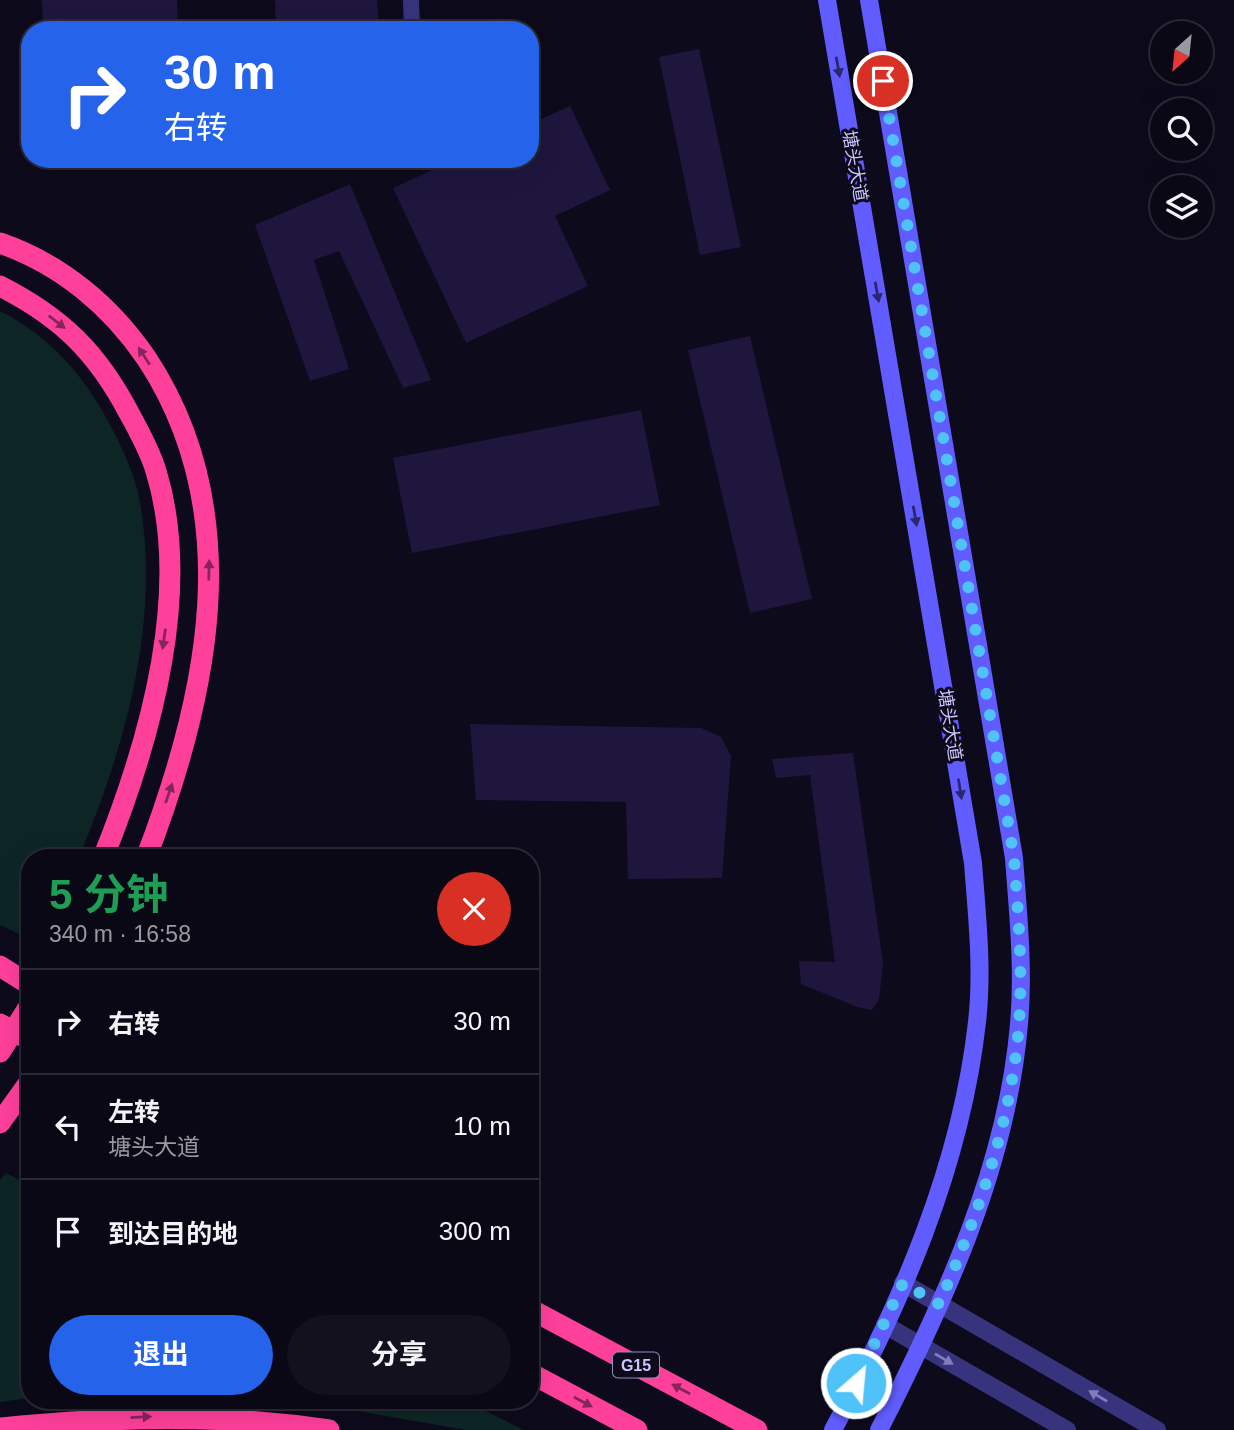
<!DOCTYPE html>
<html lang="zh">
<meta charset="utf-8">
<style>
body{margin:0;font-family:Arial,"Noto Sans SC",sans-serif;background:#13111e;color:#f1f3f6;height:100vh;display:flex;flex-direction:column;font-size:26px;white-space:nowrap}
*{box-sizing:border-box;margin:0}
p{font-size:23px;color:#999aa0}
.icon{flex:none;width:38px;height:38px;fill:none;stroke:currentColor;stroke-width:2;stroke-linecap:round;stroke-linejoin:round}
.map{position:relative;flex:1;overflow:hidden}
.sheet{position:absolute;left:21px;top:849px;width:518px;height:560px;display:flex;flex-direction:column;background:#0a0815;border-radius:28px;box-shadow:0 7px 28px #0002,0 0 0 2px #2a2934}
.sheet>*{flex:none}
.top-card{position:absolute;left:21px;top:21px;width:518px;height:147px;border-radius:28px;box-shadow:0 7px 28px #0002,0 0 0 2px #2a2934;background:#2563eb;color:#fff;overflow:hidden}
.needle{width:46px;rotate:207deg}
.fabs{position:absolute;left:1150px;top:21px;display:grid;gap:14px}
.fabs a{display:grid;place-items:center;width:63px;height:63px;border-radius:50%;background:#0a0815;box-shadow:0 7px 28px #0002,0 0 0 2px #2a2934;font-size:35px}
.pin{position:absolute;display:grid;place-items:center;width:60px;height:60px;color:#fff;margin:-30px;border:4px solid #fff;border-radius:50%;box-shadow:0 2px 7px #0007}
.me{position:absolute;width:77px;margin:-38px;rotate:27deg;stroke-linejoin:round;filter:drop-shadow(0 0 5px #0008)}
.turn{display:flex;align-items:center;gap:24px;height:147px;padding:0 28px;font-size:32px}
.turn .icon{width:91px;height:91px;stroke-width:2.5}
.turn b{display:block;font-size:49px;line-height:60px}
.round{display:grid;place-items:center;flex:none;width:74px;height:74px;border-radius:37px;background:#13111e}
.overview{display:flex;align-items:center;justify-content:space-between;height:119px;padding:0 28px}
h1{font-size:42px;font-weight:700;line-height:52px;color:#1e9e55}
.action{display:flex;gap:14px;margin-top:auto;padding:14px 28px}
.action a{flex:1;height:80px;border-radius:42px;background:#2563eb;color:#fff;font-size:28px;font-weight:700;line-height:80px;text-align:center}
.action a+a{background:#13111e;color:#f1f3f6}
ul{padding:0;list-style:none}
li{display:flex;align-items:center;gap:21px;height:105px;padding:0 28px;border-top:2px solid #2a2934}
li div{flex:1}
li b{display:block;font-size:26px}
li em{font-style:normal}
.map>svg:first-child{display:block}
.green{fill:#0d2625}
.building{fill:#1e163d}
.lines{fill:none;stroke-linecap:round;stroke-linejoin:round}
.lane{stroke:#37347d;stroke-width:16}
.street{stroke:#37347d;stroke-width:18}
.secondary{stroke:#615cff;stroke-width:18}
.highway{stroke:#ff409b;stroke-width:21}
.oneway{fill:#2a276b}
.oneway2{fill:#86255c}
.oneway3{fill:#827cbe}
.route{stroke:#4fc3f7;stroke-width:12;stroke-dasharray:0 21.6}
.labels{text-anchor:middle;stroke-width:6;stroke-linejoin:round;paint-order:stroke}
.shield{fill:#0d0a1c;stroke:#938dbb;stroke-width:2}
.shield-label{font-size:16px;font-weight:bold;fill:#ccc5ff}
.street-label{font-size:18px;fill:#ccc5ff;stroke:#0d0a1c}
</style>
<div class="map">
<svg width="1234" height="1430" viewBox="0 0 1234 1430">
<rect width="100%" height="100%" fill="#0d0a1c"/>
<path class="green" d="M0 311C49 336 84 375 109 423 118 440 127 458 133 476 141 498 143 521 145 544 152 652 120 759 79 857L30 858V939L0 925Z
M6 1173 30 1185V1398L0 1402V1180Z
M296 1400H463L524 1430H466Z"/>
<path class="building" d="M42 0H177L178 30H43Z
M275 0H377L379 30H276Z
M699 49 741 247 700 255 659 57Z
M570 106 610 190 555 216 588 286 466 343 393 188 456 159H530V124Z
M350 184 431 380 403 388 339 251 314 260 349 369 310 381 255 225Z
M750 336 812 599 750 613 688 350Z
M641 410 660 505 412 553 393 458Z
M470 724 701 728 721 737 731 756 722 878 628 879 626 802 476 800Z
M853 753 883 963 879 999 872 1010 857 1007 801 984 799 961 835 962 810 775 776 778 772 759Z"/>
<g class="lines">
<path class="lane" d="M411 0 412 30"/>
<path class="street" d="M903 1283 1157 1430
M885 1325 1067 1430"/>
<path class="secondary" d="M827 0 973 863C977 916 983 970 977 1022 961 1167 901 1303 833 1430
M869 0 1014 858C1018 913 1024 969 1019 1024 1007 1167 944 1303 879 1430"/>
<path class="highway" d="M0 243C61 264 111 306 147 359 248 513 208 697 146 858
M0 286C61 317 97 352 129 413 139 431 150 451 156 471 193 592 149 744 103 858
M0 966 30 985
M0 1024 30 1040
M0 1052 30 1005
M0 1123 30 1081
M530 1309 757 1430
M530 1373 637 1430
M0 1428C114 1417 215 1413 329 1430"/>
</g>
<defs><path id="oneway-solid" d="M-6-.8H1V-3.2L6.5 0L1 3.2V.8H-6Z" transform="scale(1.75)"/></defs>
<g class="oneway">
<use href="#oneway-solid" transform="translate(838 67) rotate(80)"/>
<use href="#oneway-solid" transform="translate(877 292) rotate(80)"/>
<use href="#oneway-solid" transform="translate(915 516) rotate(80)"/>
<use href="#oneway-solid" transform="translate(960 789) rotate(81)"/>
</g>
<g class="oneway2">
<use href="#oneway-solid" transform="translate(57 322) rotate(38)"/>
<use href="#oneway-solid" transform="translate(144 356) rotate(-123)"/>
<use href="#oneway-solid" transform="translate(209 570) rotate(-89)"/>
<use href="#oneway-solid" transform="translate(164 639) rotate(98)"/>
<use href="#oneway-solid" transform="translate(169 793) rotate(-71)"/>
<use href="#oneway-solid" transform="translate(681 1389) rotate(-152)"/>
<use href="#oneway-solid" transform="translate(583 1402) rotate(28)"/>
<use href="#oneway-solid" transform="translate(141 1417) rotate(-3)"/>
</g>
<g class="oneway3">
<use href="#oneway-solid" transform="translate(944 1359) rotate(30)"/>
<use href="#oneway-solid" transform="translate(1098 1396) rotate(-150)"/>
</g>
<g class="lines">
<path class="route" d="M856 1383 903 1283 939 1304C978 1215 1012 1121 1019 1023 1023 968 1018 913 1014 858L883 81"/>
</g>
<g class="labels">
<rect class="shield" x="613" y="1352.5" width="46" height="25" rx="5"/>
<g class="shield-label">
<text x="636" y="1371">G15</text>
</g>
<g class="street-label">
<text transform="translate(855 166) rotate(80)" y="6">塘头大道</text>
<text transform="translate(950 725) rotate(81)" y="6">塘头大道</text>
</g>
</g>
</svg>
<div class="fabs">
<a><svg class="needle" viewBox="-14 -14 28 28"><path d="M0-13l5 13h-10z" fill="#e53935"/><path d="M0 13l5-13h-10z" fill="#999aa0"/></svg></a>
<a><svg class="icon" aria-label="search" viewBox="0 0 24 24"><circle cx="10" cy="10" r="6"/><path d="M15 15l6 6"/></svg></a>
<a><svg class="icon" aria-label="layers" viewBox="0 0 24 24"><path d="M12 4l9 5-9 5-9-5zM3 14l9 5 9-5"/></svg></a>
</div>
<div class="pin" style="left:883px;top:81px;background:#d93025"><svg class="icon" aria-label="arrive" viewBox="0 0 24 24"><path d="M6 21V4h12l-3 4 3 4H6"/></svg></div>
<svg class="me" style="left:856px;top:1383px" viewBox="-20 -20 40 40"><circle r="17" fill="#4fc3f7" stroke="#fff" stroke-width="3"/><path d="M0-11L8 9 0 5-8 9z" fill="#fff"/></svg>
<div class="top-card">
<div class="turn"><svg class="icon" aria-label="right" viewBox="0 0 24 24"><path d="M7 20v-9h11M14 6l5 5-5 5"/></svg><div><b>30 m</b>右转</div></div>
</div>
<section class="sheet">
<div class="overview"><div><h1>5 分钟</h1><p>340 m · 16:58</p></div><a class="round" style="background:#d93025;color:#fff"><svg class="icon" aria-label="close" viewBox="0 0 24 24"><path d="M6 6l12 12M18 6L6 18"/></svg></a></div>
<ul>
<li><svg class="icon" aria-label="right" viewBox="0 0 24 24"><path d="M7 20v-9h11M14 6l5 5-5 5"/></svg><div><b>右转</b></div><em>30 m</em></li>
<li><svg class="icon" aria-label="left" viewBox="0 0 24 24"><path d="M17 20v-9H6M10 6l-5 5 5 5"/></svg><div><b>左转</b><p>塘头大道</p></div><em>10 m</em></li>
<li><svg class="icon" aria-label="arrive" viewBox="0 0 24 24"><path d="M6 21V4h12l-3 4 3 4H6"/></svg><div><b>到达目的地</b></div><em>300 m</em></li>
</ul>
<div class="action"><a>退出</a><a>分享</a></div>
</section>
</div>
